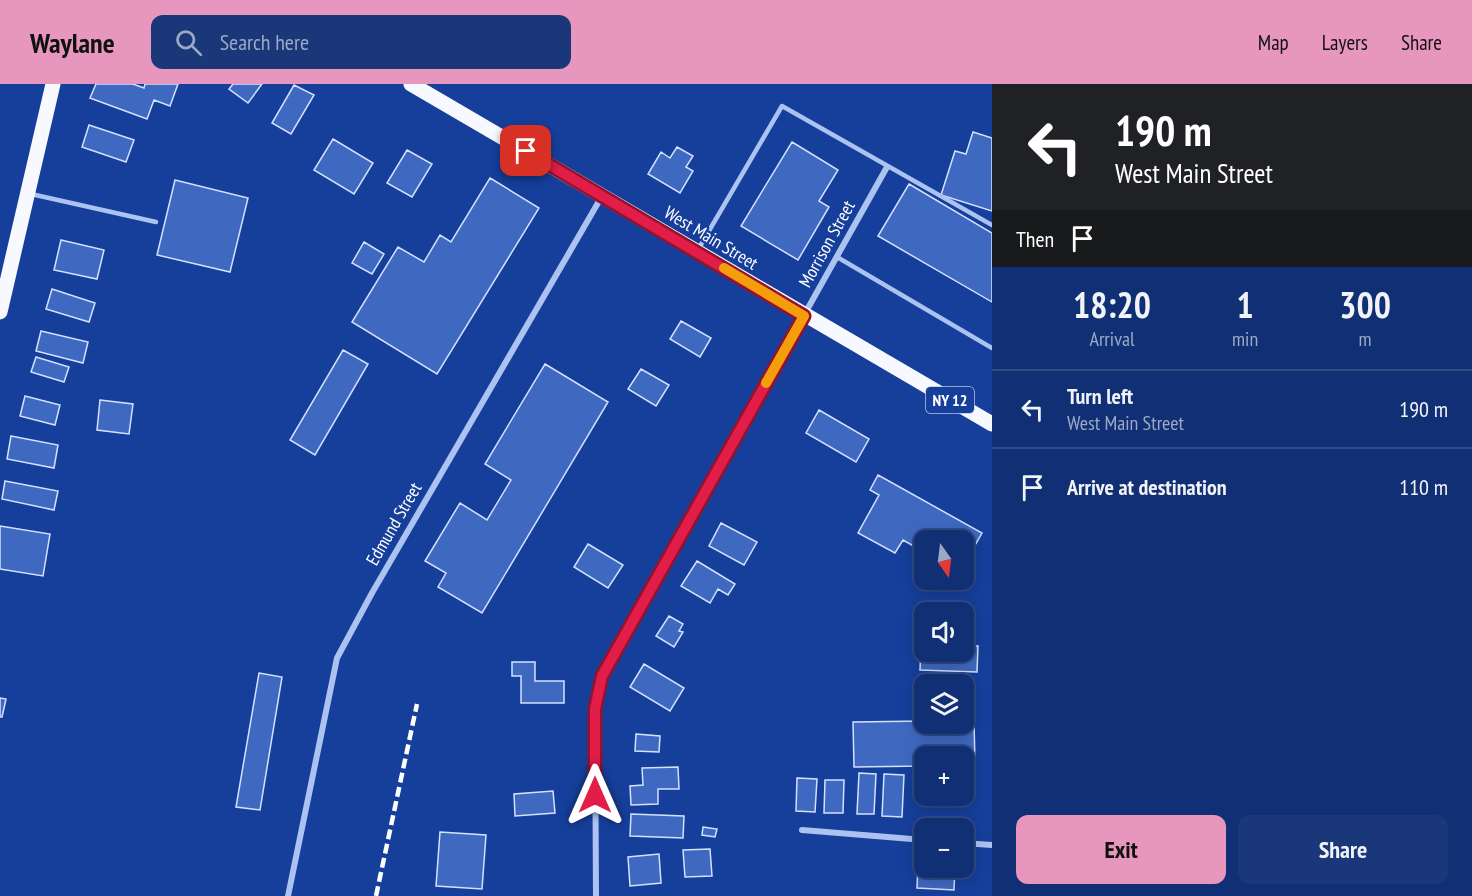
<!DOCTYPE html>
<meta charset="utf-8">
<style>
body{margin:0;font-family:"PT Sans Narrow",sans-serif;background:#193779;color:#f1f3f6;height:100vh;display:flex;flex-direction:column;font-size:22px;white-space:nowrap}
*{box-sizing:border-box;margin:0}
p{font-size:20px;color:#9ca9c5}
.icon{flex:none;width:33px;height:33px;fill:none;stroke:currentColor;stroke-width:2;stroke-linecap:round;stroke-linejoin:round}
.map{position:relative;flex:1;overflow:hidden}
.drawer{display:flex;flex-direction:column;background:#102f74;width:480px}
.drawer>*{flex:none}
.guide{background:#202124;color:#fff;overflow:hidden}
.needle{width:39px;rotate:166deg}
.fabs{position:absolute;left:914px;top:446px;display:grid;gap:12px}
.fabs a{display:grid;place-items:center;width:60px;height:60px;border-radius:12px;background:#102f74;box-shadow:0 3px 15px #0003,0 0 0 2px #304a86;font-size:30px}
.pin{position:absolute;display:grid;place-items:center;width:51px;height:51px;color:#fff;margin:-26px;border-radius:12px;box-shadow:0 3px 9px #0006}
.me{position:absolute;width:66px;margin:-33px;rotate:0deg;stroke-linejoin:round;filter:drop-shadow(0 0 4px #0008)}
.turn{display:flex;align-items:center;gap:21px;height:126px;padding:0 24px;font-size:27px}
.turn .icon{width:78px;height:78px;stroke-width:2.5}
.turn b{display:block;font-size:42px;line-height:51px}
.then{display:flex;align-items:center;height:57px;padding:0 24px;background:#0003;gap:12px;font-size:22px}
.eta{display:flex;justify-content:space-evenly;align-items:center;height:102px;text-align:center}
.eta b{font-size:36px;font-weight:700;line-height:42px}
.button{display:flex;gap:12px;margin-top:auto;padding:12px 24px}
.button a{flex:1;height:69px;border-radius:12px;background:#e797bd;color:#111;font-size:24px;font-weight:700;line-height:69px;text-align:center}
.button a+a{background:#193779;color:#f1f3f6}
ul{padding:0;list-style:none}
li{display:flex;align-items:center;gap:18px;height:78px;padding:0 24px;border-top:2px solid #304a86}
li div{flex:1}
li b{display:block;font-size:22px}
li em{font-style:normal}
header{display:flex;align-items:center;gap:36px;box-sizing:border-box;height:84px;padding:0 30px;background:#e797bd;color:#111}
header strong{font-size:28px}
nav{display:flex;gap:33px;margin-inline-start:auto;font-size:21px}
.search{width:420px;height:54px;background:#193779;display:flex;align-items:center;gap:15px;box-sizing:border-box;padding:0 21px;border-radius:12px;color:#9ca9c5;font-size:22px}
main{display:flex;flex:1;min-height:0}
.map>svg:first-child{display:block}
.building{fill:#3f69c1;stroke:#d4e1fc;stroke-width:1.5}
.lines{fill:none;stroke-linecap:round;stroke-linejoin:round}
.service{stroke:#acc3f2;stroke-width:4.5}
.minor{stroke:#acc3f2;stroke-width:6}
.primary{stroke:#f7f9ff;stroke-width:15}
.rail{stroke:#fff;stroke-width:4.5;stroke-dasharray:10 4.5;stroke-linecap:butt}
.route-casing{stroke:#92132f;stroke-width:15}
.route{stroke:#e11d48;stroke-width:10}
.slow{stroke:#f59e0b;stroke-width:10}
.labels{text-anchor:middle;stroke-width:4.5;stroke-linejoin:round;paint-order:stroke}
.shield{fill:#163f9b;stroke:#b9c5e1;stroke-width:1.5}
.shield-label{font-size:16px;font-weight:bold;fill:#fff}
.street-label{font-size:18px;fill:#fff;stroke:#163f9b}
</style>
<header>
<strong>Waylane</strong>
<div class="search"><svg class="icon" aria-label="search" viewBox="0 0 24 24"><circle cx="10" cy="10" r="6"/><path d="M15 15l6 6"/></svg>Search here</div>
<nav><a>Map</a><a>Layers</a><a>Share</a></nav>
</header>
<main>
<div class="map">
<svg width="992" height="812" viewBox="0 0 992 812">
<rect width="100%" height="100%" fill="#163f9b"/>
<path class="building" d="M96 0H133L144 4 145 0H178L170 22 154 16 147 35 90 14Z
M233 0H262L248 19 229 5Z
M294 1 314 11 291 50 272 39Z
M89 41 134 56 126 78 82 63Z
M973 48 992 54V127L941 111 955 67 966 70Z
M333 55 373 79 354 110 314 86Z
M792 58 838 86 819 117 829 123 798 176 741 142Z
M677 63 693 72 686 83 693 87 680 109 648 90 661 68 670 74Z
M407 66 432 80 412 113 387 99Z
M490 94 539 124 437 290 352 238 398 163 424 178 440 151 451 158Z
M175 96 248 114 230 188 157 171Z
M909 100 992 149V218L878 152Z
M61 156 104 166 97 195 54 186Z
M364 158 384 170 372 190 352 179Z
M52 205 95 219 89 238 46 225Z
M681 237 711 254 700 273 670 255Z
M41 247 88 258 83 279 36 267Z
M343 266 368 280 315 371 290 356Z
M36 273 69 283 64 298 31 288Z
M545 280 608 318 482 529 438 503 446 489 425 477 460 419 487 436 511 396 485 380Z
M641 285 669 301 656 322 628 305Z
M25 312 60 321 55 341 20 332Z
M100 316 133 320 129 350 97 346Z
M819 326 869 355 856 378 806 349Z
M11 352 58 361 54 384 7 375Z
M878 391 982 449 963 482V456H924V468L903 456 895 469 858 449 879 411 870 406Z
M5 397 58 407 54 426 2 415Z
M721 439 757 458 744 481 709 462Z
M0 442 50 450 43 492 0 485Z
M588 460 623 481 608 504 574 483Z
M697 477 735 500 728 511 718 505 710 519 681 502Z
M669 532 683 540 679 547 683 548 674 563 656 552Z
M921 561H924V567H963V562H978L977 588 920 586Z
M512 578H535V597H564V619H521V592H512Z
M644 580 684 604 670 627 630 603Z
M259 589 282 593 260 726 236 723Z
M0 614 6 615 2 633H0Z
M963 636H974L975 681H963V672H924V682L854 683 853 638 924 637V639H963Z
M636 650 660 652 659 668 635 667Z
M678 683 679 705H658V720L631 721 630 702 643 701 642 684Z
M859 689 876 690 874 730H857Z
M884 690 904 691 902 733 882 732Z
M797 694 817 695 815 728 796 727Z
M825 696H844L843 729H824Z
M553 707 555 729 515 732 514 710Z
M631 730 684 732 683 754 630 752Z
M703 743 717 745 715 753 702 751Z
M440 748 486 751 482 805 436 802Z
M710 765 712 792 685 793 683 766Z
M659 770 661 799 630 802 628 773Z
M918 778 924 779V783H955L954 806 917 804Z"/>
<g class="lines">
<path class="service" d="M31 110 156 138
M699 164 782 22 992 141
M837 173 992 264"/>
<path class="minor" d="M802 746 924 756
M963 759 992 761
M288 812 337 574 372 509 602 112
M596 812 595 625 602 592 887 83"/>
<path class="primary" d="M411 0 992 340
M0 228 53 0"/>
<path class="rail" d="M376 812 417 620"/>
</g>
<g class="lines">
<defs>
<path id="route" d="M526 67 804 232 602 592 595 625V711"/>
</defs>
<use href="#route" class="route-casing"/>
<use href="#route" class="route"/>
<path class="slow" d="M724 184 804 232 766 299"/>
</g>
<g class="labels">
<rect class="shield" x="926" y="303" width="48" height="26" rx="4.5"/>
<g class="shield-label">
<text x="950" y="322">NY 12</text>
</g>
<g class="street-label">
<text transform="translate(711 154) rotate(31)" y="6">West Main Street</text>
<text transform="translate(827 160) rotate(-61)" y="6">Morrison Street</text>
<text transform="translate(394 440) rotate(-60)" y="6">Edmund Street</text>
</g>
</g>
</svg>
<div class="fabs">
<a><svg class="needle" viewBox="-14 -14 28 28"><path d="M0-13l5 13h-10z" fill="#e53935"/><path d="M0 13l5-13h-10z" fill="#9ca9c5"/></svg></a>
<a><svg class="icon" aria-label="sound" viewBox="0 0 24 24"><path d="M4 9h4l5-4v14l-5-4H4zM17 9q2 3 0 6"/></svg></a>
<a><svg class="icon" aria-label="layers" viewBox="0 0 24 24"><path d="M12 4l9 5-9 5-9-5zM3 14l9 5 9-5"/></svg></a>
<a>+</a>
<a>−</a>
</div>
<div class="pin" style="left:526px;top:67px;background:#d93025"><svg class="icon" aria-label="arrive" viewBox="0 0 24 24"><path d="M6 21V4h12l-3 4 3 4H6"/></svg></div>
<svg class="me" style="left:595px;top:711px" viewBox="-20 -20 40 40"><path d="M0-17L14 15 0 8-14 15z" fill="#e11d48" stroke="#fff" stroke-width="4"/></svg>
</div>
<section class="drawer">
<div class="guide">
<div class="turn"><svg class="icon" aria-label="left" viewBox="0 0 24 24"><path d="M17 20v-9H6M10 6l-5 5 5 5"/></svg><div><b>190 m</b>West Main Street</div></div>
<div class="then">Then<svg class="icon" aria-label="arrive" viewBox="0 0 24 24"><path d="M6 21V4h12l-3 4 3 4H6"/></svg></div>
</div>
<div class="eta">
<div><b>18:20</b><p>Arrival</p></div>
<div><b>1</b><p>min</p></div>
<div><b>300</b><p>m</p></div>
</div>
<ul>
<li><svg class="icon" aria-label="left" viewBox="0 0 24 24"><path d="M17 20v-9H6M10 6l-5 5 5 5"/></svg><div><b>Turn left</b><p>West Main Street</p></div><em>190 m</em></li>
<li><svg class="icon" aria-label="arrive" viewBox="0 0 24 24"><path d="M6 21V4h12l-3 4 3 4H6"/></svg><div><b>Arrive at destination</b></div><em>110 m</em></li>
</ul>
<div class="button"><a>Exit</a><a>Share</a></div>
</section>
</main>
